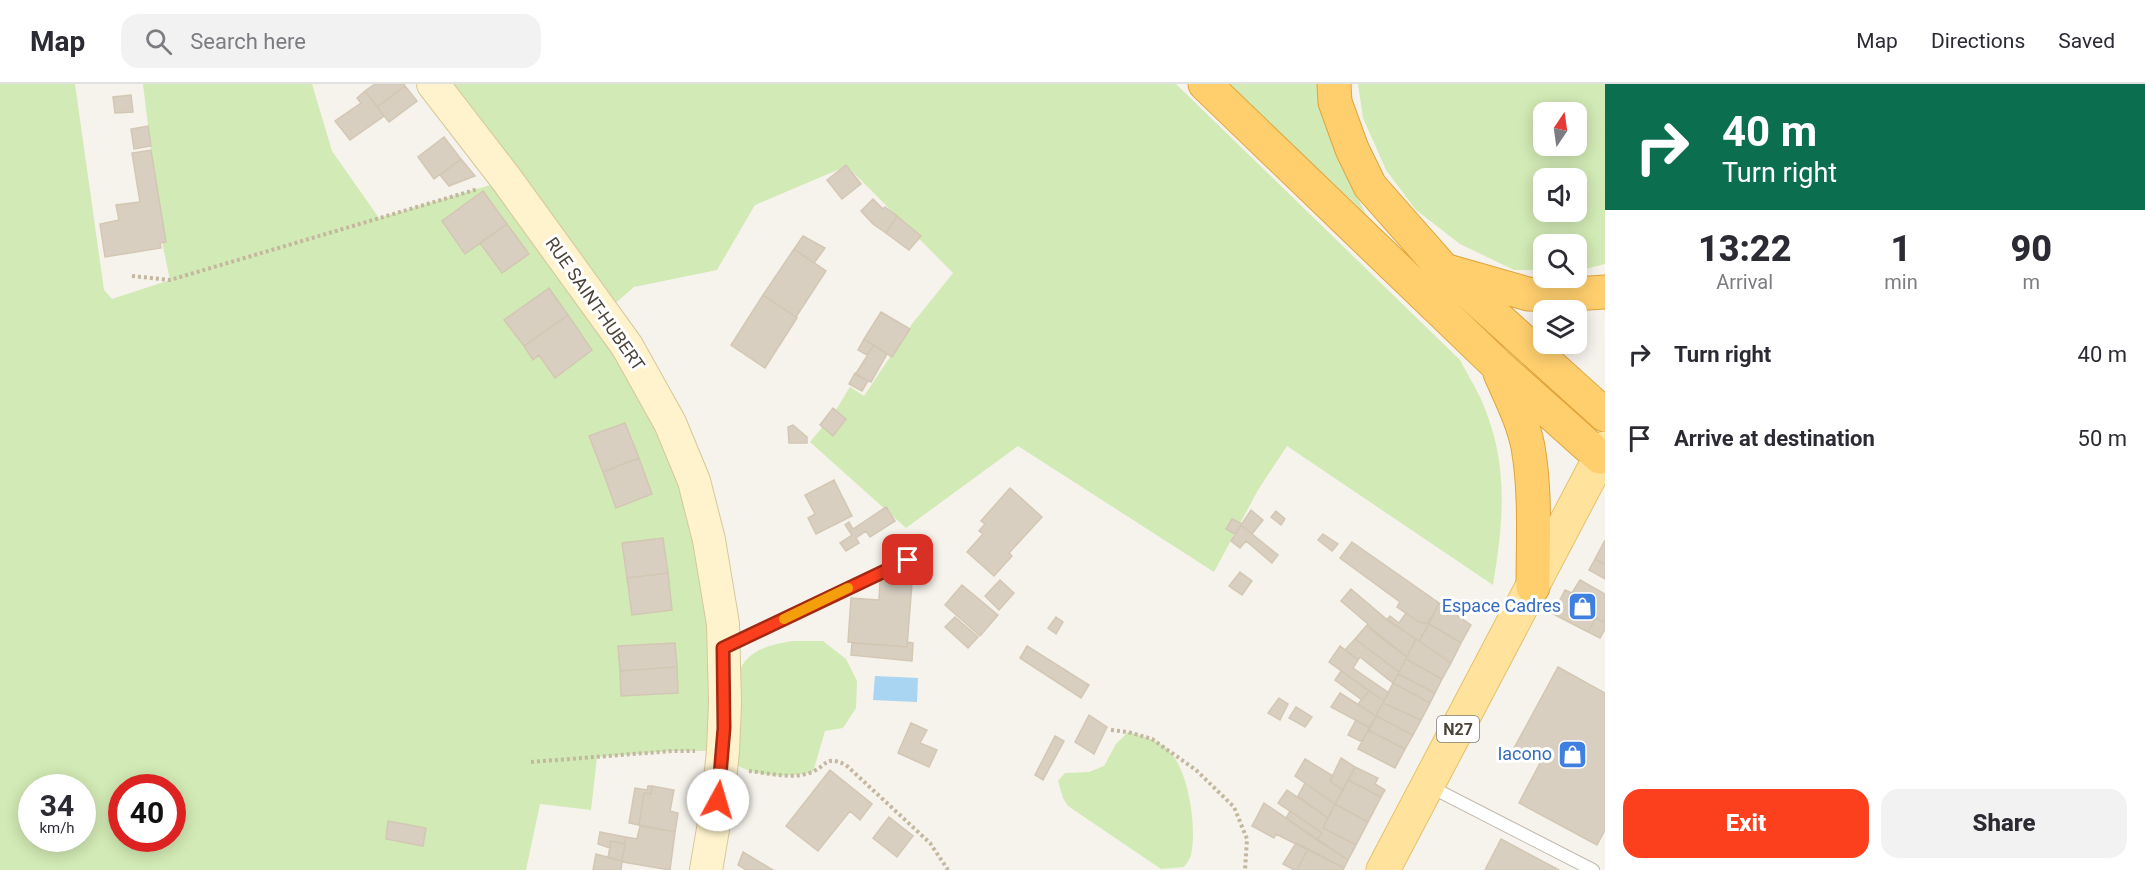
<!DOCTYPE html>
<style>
body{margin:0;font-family:Roboto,sans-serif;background:#f2f2f3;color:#2b2b33;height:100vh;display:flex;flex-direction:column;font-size:22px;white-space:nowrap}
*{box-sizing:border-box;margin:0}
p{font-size:20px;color:#7c7c81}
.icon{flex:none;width:33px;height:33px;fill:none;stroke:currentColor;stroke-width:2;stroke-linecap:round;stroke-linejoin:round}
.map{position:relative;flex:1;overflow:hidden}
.panel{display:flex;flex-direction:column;background:#fff;width:540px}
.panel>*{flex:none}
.hud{background:#0b6e4f;color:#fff;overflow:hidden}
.needle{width:39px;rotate:13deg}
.tools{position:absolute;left:1533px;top:18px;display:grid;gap:12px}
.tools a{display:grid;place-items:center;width:54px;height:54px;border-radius:12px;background:#fff;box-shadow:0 3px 15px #0003;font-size:30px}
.speed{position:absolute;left:18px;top:690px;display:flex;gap:12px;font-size:30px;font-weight:700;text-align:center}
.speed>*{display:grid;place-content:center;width:78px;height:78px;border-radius:50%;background:#fff;box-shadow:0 3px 15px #0003;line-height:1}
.speed small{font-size:15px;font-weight:400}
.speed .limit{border:9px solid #d22;background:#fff;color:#111}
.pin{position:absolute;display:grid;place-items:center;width:51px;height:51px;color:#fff;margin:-26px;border-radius:12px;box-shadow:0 3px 9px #0006}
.me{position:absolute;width:66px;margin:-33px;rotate:6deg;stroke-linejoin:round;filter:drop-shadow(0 0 4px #0008)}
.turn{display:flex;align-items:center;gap:21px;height:126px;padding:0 18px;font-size:27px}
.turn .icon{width:78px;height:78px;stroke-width:2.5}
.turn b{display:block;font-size:42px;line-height:51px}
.eta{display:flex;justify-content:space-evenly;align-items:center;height:102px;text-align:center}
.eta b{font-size:36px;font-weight:800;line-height:42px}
.primary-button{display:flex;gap:12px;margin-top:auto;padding:12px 18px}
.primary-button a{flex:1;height:69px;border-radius:18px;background:#fc3f1d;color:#fff;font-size:24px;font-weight:800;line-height:69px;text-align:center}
.primary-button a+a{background:#f2f2f3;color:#2b2b33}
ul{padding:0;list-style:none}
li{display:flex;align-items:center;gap:18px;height:84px;padding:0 18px}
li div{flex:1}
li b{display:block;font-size:22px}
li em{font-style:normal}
header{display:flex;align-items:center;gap:36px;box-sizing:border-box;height:84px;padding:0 30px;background:#fff;border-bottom:2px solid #e1e1e2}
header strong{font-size:28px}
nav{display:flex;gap:33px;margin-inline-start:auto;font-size:21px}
.search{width:420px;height:54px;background:#f2f2f3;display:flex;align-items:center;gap:15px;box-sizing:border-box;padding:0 21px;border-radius:18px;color:#7c7c81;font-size:22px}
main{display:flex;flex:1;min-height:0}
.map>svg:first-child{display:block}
.green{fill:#d2eab5;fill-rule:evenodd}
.water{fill:#a9d4f2}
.building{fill:#d8cfc1;stroke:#d3c7b4;stroke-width:1.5}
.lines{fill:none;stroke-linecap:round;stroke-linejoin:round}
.lane-casing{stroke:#c2bbae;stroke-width:14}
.secondary-casing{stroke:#d6c79b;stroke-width:34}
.primary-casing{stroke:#e6c16a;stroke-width:35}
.highway-casing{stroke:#e0a43c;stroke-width:35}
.path{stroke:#c4b79f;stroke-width:4;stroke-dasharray:3 3;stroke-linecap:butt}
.lane{stroke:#fff;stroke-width:12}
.secondary{stroke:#fff3cd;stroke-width:32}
.primary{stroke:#ffe39c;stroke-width:33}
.highway{stroke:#ffcf6e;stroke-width:33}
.route-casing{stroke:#a42913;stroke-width:15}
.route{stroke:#fc3f1d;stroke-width:10}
.slow{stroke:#f59e0b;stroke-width:10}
.labels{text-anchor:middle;stroke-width:6;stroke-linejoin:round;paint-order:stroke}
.shield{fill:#fff;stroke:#817c74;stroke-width:1.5}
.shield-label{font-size:16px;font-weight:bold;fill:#4b4439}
.street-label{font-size:18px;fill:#4b4439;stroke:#fff}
.shop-label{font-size:18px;fill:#366cbe;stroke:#fff;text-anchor:end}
</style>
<header>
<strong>Map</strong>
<div class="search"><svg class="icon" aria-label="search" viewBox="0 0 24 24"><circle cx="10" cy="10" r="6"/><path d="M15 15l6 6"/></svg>Search here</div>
<nav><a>Map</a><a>Directions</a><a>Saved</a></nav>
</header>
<main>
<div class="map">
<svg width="1605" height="786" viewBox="0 0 1605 786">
<rect width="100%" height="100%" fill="#f6f3ec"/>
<path class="green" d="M0 0H75L104 206 112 215 170 196 162 158 143 0H312L332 67 379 134 507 96 433 0H1176L1460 276C1468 292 1479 308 1485 325 1509 385 1503 439 1493 501L1287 362 1258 406 1214 488 1018 362 906 444 810 358 834 329 850 303 864 312 912 240 953 189 847 82 755 121 717 186 634 203 604 229 694 397 723 667H672L597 673 591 726 540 720 526 786H0ZM32 704H82V754H32ZM122 704H172V754H122Z
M1228 0H1322C1324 49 1344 87 1366 130Z
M1358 0H1605V180L1577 187 1576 160H1544L1543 186H1514L1460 160 1416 126 1386 86 1363 34ZM1544 28H1576V62H1544ZM1544 94H1576V128H1544Z
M792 557H823L846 575 857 597 856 624 843 644 825 647 813 688C790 694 756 693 735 680 735 656 730 593 746 576 757 563 776 560 792 557Z
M1128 648C1143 652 1159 656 1170 668 1189 688 1197 744 1191 771 1190 775 1187 779 1184 783L1161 785 1068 722 1063 714 1058 697 1065 689 1089 688 1104 682 1116 660Z"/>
<path class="water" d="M875 592 918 594 917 618 873 616Z"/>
<path class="building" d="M375 0H404L405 2 377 23 365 7Z
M405 2 417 17 389 38 377 23Z
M365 7 384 32 350 56 335 37 361 19 357 14Z
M131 11 133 28 115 29 113 13Z
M148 42 151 62 134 65 131 45Z
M444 53 461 75 434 95 418 73Z
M151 66 166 158 160 159 161 164 105 173 100 140 119 136 116 121 140 118 132 69Z
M461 75 475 92 449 102 440 91Z
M846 81 861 100 842 115 827 96Z
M483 107 507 140 465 170 442 137Z
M873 115 883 125 885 123 897 132 886 149 873 140 861 127Z
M897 132 921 152 909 166 886 149Z
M507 140 529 170 502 189 480 159Z
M803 152 825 164 814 179 794 165Z
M794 165 826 187 796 233 763 211Z
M549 204 568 231 524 262 504 236Z
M763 211 797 234 765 284 731 261Z
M881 228 910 245 892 273 864 255Z
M568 231 592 266 555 294 539 271 533 276 524 262Z
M864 255 874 261 867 271 858 266Z
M874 261 887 270 871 298 855 291Z
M855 289 868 297 862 307 849 300Z
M833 324 846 335 833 352 820 341Z
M625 339 639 374 603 388 589 352Z
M793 341 807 353V359H789L788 343Z
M639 374 652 410 616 424 603 388Z
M834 396 852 432 816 450 808 434 815 430 805 411Z
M1010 404 1042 433 1009 469 1012 472 994 492 967 468 983 450 979 447 985 440 981 437Z
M886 423 895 437 870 453 866 447 856 454 859 459 846 467 840 459 852 451 845 441 849 438 853 445Z
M1251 426 1263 436 1252 450 1241 441Z
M1276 427 1285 435 1281 441 1271 433Z
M1232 435 1242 440 1235 450 1226 445Z
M1241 441 1278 471 1272 479 1246 457 1240 464 1231 457Z
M1323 450 1338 460 1332 467 1318 456Z
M663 454 668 489 627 494 622 459Z
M1605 456V481L1595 475Z
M1352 458 1439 519 1429 540 1419 538 1397 523 1400 518 1340 474Z
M1595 475 1605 481V495L1589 486Z
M1240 488 1252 497 1242 511 1229 502Z
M668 489 672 526 632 531 627 494Z
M1000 496 1014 509 999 526 985 512Z
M1580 496 1605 510V534L1603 538 1596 534 1588 548 1553 530 1565 506 1572 509Z
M880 497 912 499 907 563 848 558 851 514 879 516Z
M962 501 998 531 980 552 945 521Z
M1351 505 1384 533 1416 555 1407 573 1376 550 1367 541 1368 540 1341 517Z
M1439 519 1471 541 1461 559 1428 539Z
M1406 529 1419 538 1429 540 1419 557 1387 536 1390 532 1399 539Z
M955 533 978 553 968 564 945 543Z
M1056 533 1063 538 1056 550 1048 544Z
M1596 534 1603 538 1605 534V545L1600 554 1588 548Z
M1429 540 1461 559 1451 579 1419 557Z
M1367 541 1407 573 1399 588 1355 555Z
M1355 555 1399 588 1393 599 1360 573 1358 576 1345 566Z
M1416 555 1451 579 1442 595 1406 575Z
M908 558 913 559 912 577 851 571 852 559 907 563Z
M675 559 677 583 620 587 618 562Z
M1027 562 1089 601 1081 614 1020 574Z
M1340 562 1358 576 1353 584 1389 609 1384 617 1329 578Z
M1406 575 1442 595 1435 609 1398 590Z
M677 583 678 609 621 612 620 587Z
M1558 583 1605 609V746L1597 761 1519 719 1540 679 1513 666Z
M1341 587 1369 607 1362 616 1335 596Z
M1398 590 1435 609 1430 619 1393 599Z
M1393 599 1430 619 1421 636 1383 619Z
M1369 607 1384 617 1376 632 1358 620Z
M1340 609 1376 632 1370 644 1331 623Z
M1279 614 1288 620 1280 636 1268 629Z
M1383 619 1421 636 1413 651 1376 632Z
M1296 623 1312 633 1305 643 1289 634Z
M1089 631 1107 643 1094 670 1075 658Z
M1376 632 1413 651 1405 665 1368 646Z
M1356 636 1370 644 1362 658 1348 651Z
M911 639 927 646 920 659 937 666 929 683 898 669Z
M1368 646 1405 665 1395 684 1358 665Z
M1055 652 1064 657 1043 696 1035 691Z
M1341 674 1355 683 1343 706 1330 697Z
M1305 675 1333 692 1330 697 1343 706 1335 720 1295 692Z
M1355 683 1378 694 1375 700 1385 706 1381 713 1348 696Z
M830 686 872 720 860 736 850 727 818 767 786 742Z
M1348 696 1381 713 1368 738 1335 720Z
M1305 699 1335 720 1328 734 1298 712Z
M648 702H652L651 710 644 709 639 741 629 739 635 704 647 706Z
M652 702 674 706 670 727 678 729 675 748 639 741 644 709 651 710Z
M1287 706 1328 734 1323 744 1356 761 1348 776 1317 756 1322 749 1278 719Z
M1264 719 1348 776 1344 784 1276 750 1274 754 1252 742Z
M1335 720 1368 738 1356 761 1323 744Z
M1290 727 1322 749 1317 756 1286 734Z
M889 733 913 752 897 773 873 754Z
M388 737 426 744 423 762 386 755Z
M640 742 675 748 670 786 622 778 626 753 637 755Z
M600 748 626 753 625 760 611 757 610 764 598 760Z
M1501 755 1559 786H1485Z
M611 757 625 760 622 777 608 774Z
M1296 759 1308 765 1297 786H1294L1283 780Z
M1308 765 1344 784 1343 786H1297Z
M743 768 773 786H746L738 781Z
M596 770 622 777 621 786H593Z"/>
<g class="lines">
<defs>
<path id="lane" d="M724 563 908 476
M1429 702 1593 786"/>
<path id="secondary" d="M433 0 507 96 627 262 670 339 694 397 709 456 723 540 725 619 723 667 718 716 706 786"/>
<path id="primary" d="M1383 786 1605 364"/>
<path id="highway" d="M1205 0 1497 281 1600 373
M1334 0 1335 18 1352 65 1370 102 1444 186 1528 210 1559 211 1605 208
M1450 191 1605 331
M1500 289C1510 312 1523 337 1528 363 1536 409 1533 457 1533 503"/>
</defs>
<use href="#lane" class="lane-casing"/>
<use href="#secondary" class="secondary-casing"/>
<use href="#primary" class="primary-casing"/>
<use href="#highway" class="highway-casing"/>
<path class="path" d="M132 192 170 196 478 105
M1111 646 1128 648 1152 655 1196 686 1234 723 1247 755 1245 786
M531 678 672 667H695
M749 687C769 689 793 696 812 688 828 681 825 671 846 681L930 759 948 786"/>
<use href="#lane" class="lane"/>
<use href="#secondary" class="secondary"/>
<use href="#primary" class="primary"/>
<use href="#highway" class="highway"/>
</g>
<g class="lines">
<defs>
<path id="route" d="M718 716 724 644 723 564 908 476"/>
</defs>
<use href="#route" class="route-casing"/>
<use href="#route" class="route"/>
<path class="slow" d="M784 535 848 504"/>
</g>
<defs>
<symbol id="shop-square" viewBox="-11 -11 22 22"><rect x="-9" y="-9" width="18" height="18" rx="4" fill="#3f7fe0" stroke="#fff"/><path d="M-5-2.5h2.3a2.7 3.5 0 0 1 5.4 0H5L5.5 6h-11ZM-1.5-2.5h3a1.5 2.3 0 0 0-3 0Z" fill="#fff"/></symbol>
</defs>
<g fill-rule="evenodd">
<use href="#shop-square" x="1566" y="506" width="33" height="33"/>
<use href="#shop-square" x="1556" y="654" width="33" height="33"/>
</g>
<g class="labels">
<rect class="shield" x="1437" y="632" width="42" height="26" rx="4.5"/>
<g class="shield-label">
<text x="1458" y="651">N27</text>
</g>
<g class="street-label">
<text transform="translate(595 220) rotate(55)" y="6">RUE SAINT-HUBERT</text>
</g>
<g class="shop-label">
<text x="1561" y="528">Espace Cadres</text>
<text x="1552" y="676">Iacono</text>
</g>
</g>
</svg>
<div class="tools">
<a><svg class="needle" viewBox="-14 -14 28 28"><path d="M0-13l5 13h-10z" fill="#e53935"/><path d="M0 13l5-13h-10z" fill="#7c7c81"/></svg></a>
<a><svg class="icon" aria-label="sound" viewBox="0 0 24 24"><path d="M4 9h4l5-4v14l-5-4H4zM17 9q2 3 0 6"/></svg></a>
<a><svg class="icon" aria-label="search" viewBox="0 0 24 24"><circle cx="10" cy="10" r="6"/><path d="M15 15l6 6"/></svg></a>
<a><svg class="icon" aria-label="layers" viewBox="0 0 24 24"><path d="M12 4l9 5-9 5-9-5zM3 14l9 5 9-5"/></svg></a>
</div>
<div class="speed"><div>34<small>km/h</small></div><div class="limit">40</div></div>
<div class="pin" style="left:908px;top:476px;background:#d93025"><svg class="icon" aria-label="arrive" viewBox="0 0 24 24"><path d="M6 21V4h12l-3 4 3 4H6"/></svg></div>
<svg class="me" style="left:718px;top:716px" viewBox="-20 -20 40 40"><circle r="19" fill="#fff"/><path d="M0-13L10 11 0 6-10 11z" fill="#fc3f1d"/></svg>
</div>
<section class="panel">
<div class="hud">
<div class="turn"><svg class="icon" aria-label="right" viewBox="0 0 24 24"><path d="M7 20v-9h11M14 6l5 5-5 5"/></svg><div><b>40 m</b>Turn right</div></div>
</div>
<div class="eta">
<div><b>13:22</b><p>Arrival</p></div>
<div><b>1</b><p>min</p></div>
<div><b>90</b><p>m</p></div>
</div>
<ul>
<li><svg class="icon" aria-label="right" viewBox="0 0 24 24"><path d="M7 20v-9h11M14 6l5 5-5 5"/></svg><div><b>Turn right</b></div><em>40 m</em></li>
<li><svg class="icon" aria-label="arrive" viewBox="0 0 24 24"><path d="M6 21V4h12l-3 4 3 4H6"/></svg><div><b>Arrive at destination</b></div><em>50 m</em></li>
</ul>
<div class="primary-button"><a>Exit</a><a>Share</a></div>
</section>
</main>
